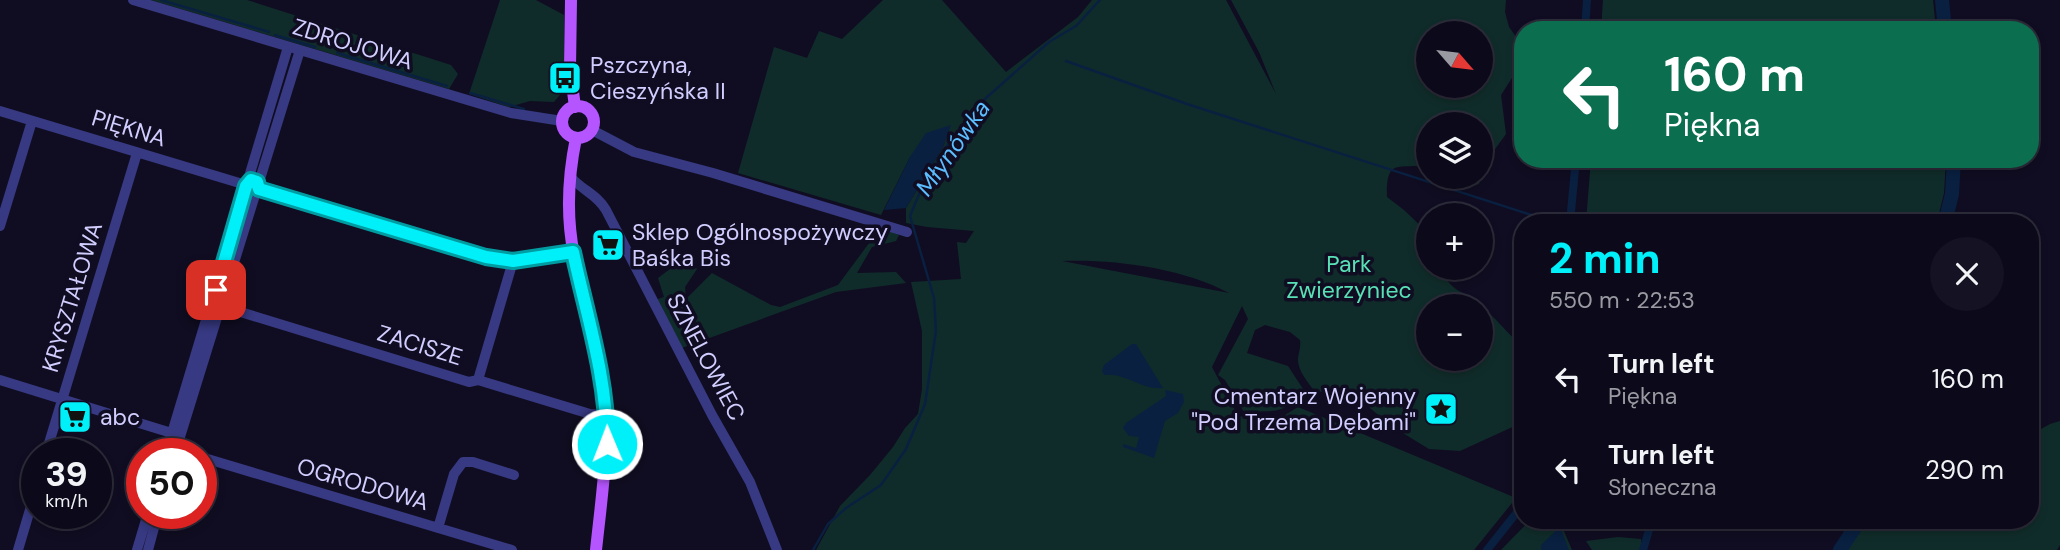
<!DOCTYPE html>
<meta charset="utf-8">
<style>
body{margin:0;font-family:"DM Sans",sans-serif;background:#151323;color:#f1f3f6;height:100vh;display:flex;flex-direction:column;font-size:26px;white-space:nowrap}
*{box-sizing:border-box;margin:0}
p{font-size:23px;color:#9a9aa2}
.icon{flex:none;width:38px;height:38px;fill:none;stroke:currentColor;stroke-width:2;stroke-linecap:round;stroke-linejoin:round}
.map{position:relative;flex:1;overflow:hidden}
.side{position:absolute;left:1514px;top:214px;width:525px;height:315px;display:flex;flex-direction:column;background:#0c0a1a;border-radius:28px;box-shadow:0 4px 10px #0003,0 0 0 2px #2c2b39}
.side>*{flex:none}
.top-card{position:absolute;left:1514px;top:21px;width:525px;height:147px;border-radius:28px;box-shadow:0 4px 10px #0003,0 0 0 2px #2c2b39;background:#0b6e4f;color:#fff;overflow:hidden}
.needle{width:46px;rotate:118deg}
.buttons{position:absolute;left:1416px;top:21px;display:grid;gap:14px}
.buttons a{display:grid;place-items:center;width:77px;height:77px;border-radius:50%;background:#0c0a1a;box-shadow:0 4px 10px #0003,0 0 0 2px #2c2b39;font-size:35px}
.speed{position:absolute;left:21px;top:438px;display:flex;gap:14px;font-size:35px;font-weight:700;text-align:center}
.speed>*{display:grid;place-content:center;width:91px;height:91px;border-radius:50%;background:#0c0a1a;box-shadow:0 4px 10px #0003,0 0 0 2px #2c2b39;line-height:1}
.speed small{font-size:18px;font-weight:400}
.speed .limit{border:10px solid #d22;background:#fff;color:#111}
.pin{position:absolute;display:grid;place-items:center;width:60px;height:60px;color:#fff;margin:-30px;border-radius:14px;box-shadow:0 4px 10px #0006}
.me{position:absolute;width:77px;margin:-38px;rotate:359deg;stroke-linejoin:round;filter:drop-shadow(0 0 5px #0008)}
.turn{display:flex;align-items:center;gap:24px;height:147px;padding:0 35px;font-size:32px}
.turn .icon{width:91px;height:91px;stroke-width:2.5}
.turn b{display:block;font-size:49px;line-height:60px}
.round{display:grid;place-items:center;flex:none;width:74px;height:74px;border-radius:37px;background:#151323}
.head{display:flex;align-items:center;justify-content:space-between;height:119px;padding:0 35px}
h1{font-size:42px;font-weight:800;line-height:52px;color:#00f0f9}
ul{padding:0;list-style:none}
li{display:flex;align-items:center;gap:21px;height:91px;padding:0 35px}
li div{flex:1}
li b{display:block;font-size:26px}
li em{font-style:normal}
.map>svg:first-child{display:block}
.green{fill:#102c2a;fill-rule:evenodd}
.water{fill:#092040}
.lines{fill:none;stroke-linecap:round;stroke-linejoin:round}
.stream{stroke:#092040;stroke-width:2.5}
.canal{stroke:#092040;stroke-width:8}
.river{stroke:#092040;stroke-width:14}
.minor{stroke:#373982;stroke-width:10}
.major{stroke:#b555ff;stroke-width:12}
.route-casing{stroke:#009ca2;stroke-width:18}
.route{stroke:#00f0f9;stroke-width:12}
.labels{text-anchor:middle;stroke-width:7;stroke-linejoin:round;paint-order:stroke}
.street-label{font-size:23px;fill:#d1ceff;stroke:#100d22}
.poi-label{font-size:23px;fill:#d1ceff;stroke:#100d22;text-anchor:start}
.park-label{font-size:23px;fill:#59e1b6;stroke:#100d22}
.water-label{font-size:24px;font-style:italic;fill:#5cbeff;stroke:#100d22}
</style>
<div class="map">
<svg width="2060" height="550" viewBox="0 0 2060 550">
<rect width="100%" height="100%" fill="#100d22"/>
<path class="green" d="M151 0H247L451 65 458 74 449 89Z
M500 0H536L564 15V90L554 102 530 101 509 107 469 94Z
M883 0H942L1006 72 1078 17 1092 0H1226L1276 94 1259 52 1231 0H1506L1505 12 1509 27 1519 41 1520 55 1512 78 1501 95 1506 134 1490 156 1479 184 1469 188 1467 177H1480V124H1428V164C1400 171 1386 155 1387 197L1404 210 1426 231 1428 235V268H1441C1452 295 1462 288 1479 304 1495 317 1507 333 1522 346V420L1519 424 1460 451 1429 449 1393 427 1354 395 1314 391C1308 382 1297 370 1298 358 1299 351 1301 347 1300 340L1290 332 1265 325 1255 330 1247 353 1288 366 1305 392C1277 416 1279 410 1244 412L1225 380 1218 375 1248 319 1242 306 1212 367 1238 416 1277 420 1298 407 1516 498 1474 550H816L840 506 870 475 893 447 905 428 918 414 922 389V331L911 282 961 279 957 242 966 243 974 231 927 227 906 223V208L943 147 950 126 910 157 881 215 738 173 774 47 807 58 819 31 842 39ZM1428 33H1480V86H1428ZM1062 261C1115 259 1182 268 1229 293ZM1428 306H1480V359H1428Z
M1603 0H1933L1936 30H1601Z
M1591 159H1946L1944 193 1937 222H1586Z
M881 227 899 235 896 241 872 247 857 273 896 272 906 283 836 292 679 349 655 300 664 297 658 278 686 257 697 269 685 287 686 299 712 273 771 305 780 307 838 285Z
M2060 421V545L2057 550H1846L1865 520H2030V435L2050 424Z
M1530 520 1560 522 1572 550H1501Z
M1618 537 1641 539V550H1592L1586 541Z"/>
<path class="water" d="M951 125 943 147 906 208 884 210 910 157 926 133Z
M1132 344H1136L1163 388C1143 391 1125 372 1104 375L1102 371 1104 365Z
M1165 390 1183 394 1184 402 1178 413 1165 421 1154 458 1123 447V444L1136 448 1139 437 1129 436 1123 428 1126 423 1166 396Z
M1560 527 1569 550H1541V545Z"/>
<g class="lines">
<path class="stream" d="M161 0 269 32
M275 35 315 47
M337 53 447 86
M1066 61 1187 104 1553 222
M470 93 524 109
M813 550 828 524 846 508 881 485 906 449 925 404 936 331 934 298 910 216 920 192 946 147 977 106 1049 42 1076 26 1100 0"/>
<path class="canal" d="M1585 30 1587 0
M1570 222 1576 159
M1487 550 1522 506
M1643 550 1652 520"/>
<path class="river" d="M1942 0 1945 30
M1945 222 1952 194 1954 159
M1840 550 1860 520"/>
<path class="minor" d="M133 0 511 113 562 121
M0 111 246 185
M592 130 634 152 713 173 907 232
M570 176C581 190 597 194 606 210L712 415 750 482 777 550
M259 189 467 252 506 261 573 252
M0 226 32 121
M221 306 469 382 478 380 590 414 606 415
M0 380 178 435
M478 380 513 261
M171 448 190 453
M46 453 137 153
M166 453 288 47
M175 453 300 50
M201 457 512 550
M438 528 454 474 463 462H473L514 475
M18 550 37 486
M137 550 148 513
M148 550 158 513"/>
<path class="major" d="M571 0 570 68 575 107
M562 122a16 16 0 1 1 32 0a16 16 0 1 1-32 0Z
M576 138C568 177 566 216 574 255 582 297 597 337 603 380 611 437 602 493 596 550"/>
</g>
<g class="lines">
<defs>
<path id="route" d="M216 290 246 186 251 180 257 182 259 189 486 257 513 261 573 252C587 317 607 377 607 444"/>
</defs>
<use href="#route" class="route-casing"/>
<use href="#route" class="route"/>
</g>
<defs>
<symbol id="bus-square" viewBox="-11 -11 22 22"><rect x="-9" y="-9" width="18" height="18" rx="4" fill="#00f0f9" stroke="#100d22"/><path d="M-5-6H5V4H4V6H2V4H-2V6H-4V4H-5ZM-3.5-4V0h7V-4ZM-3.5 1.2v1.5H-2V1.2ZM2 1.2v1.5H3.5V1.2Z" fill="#111"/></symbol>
<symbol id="supermarket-square" viewBox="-11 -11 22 22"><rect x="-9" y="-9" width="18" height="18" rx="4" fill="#00f0f9" stroke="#100d22"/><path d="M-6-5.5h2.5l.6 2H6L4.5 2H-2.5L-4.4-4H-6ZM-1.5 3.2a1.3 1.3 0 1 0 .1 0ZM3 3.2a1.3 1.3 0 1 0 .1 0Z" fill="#111"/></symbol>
<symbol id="sight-square" viewBox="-11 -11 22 22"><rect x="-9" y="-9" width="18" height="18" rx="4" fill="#00f0f9" stroke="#100d22"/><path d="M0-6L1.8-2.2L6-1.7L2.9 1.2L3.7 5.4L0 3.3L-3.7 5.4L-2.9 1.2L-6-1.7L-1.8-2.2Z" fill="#111"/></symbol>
</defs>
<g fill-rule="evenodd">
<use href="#bus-square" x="546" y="59" width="38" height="38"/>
<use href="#supermarket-square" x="589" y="226" width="38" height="38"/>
<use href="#sight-square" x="1422" y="390" width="38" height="38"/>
<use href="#supermarket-square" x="56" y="398" width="38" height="38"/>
</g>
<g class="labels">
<g class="street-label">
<text transform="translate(353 44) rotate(17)" y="8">ZDROJOWA</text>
<text transform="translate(129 128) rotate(17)" y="8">PIĘKNA</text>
<text transform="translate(72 297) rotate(-73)" y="8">KRYSZTAŁOWA</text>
<text transform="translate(420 345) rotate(17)" y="8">ZACISZE</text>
<text transform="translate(706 357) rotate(62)" y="8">SZNELOWIEC</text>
<text transform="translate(363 484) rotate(16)" y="8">OGRODOWA</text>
</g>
<g class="poi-label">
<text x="590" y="73">Pszczyna,<tspan x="590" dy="26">Cieszyńska II</tspan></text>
<text x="632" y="240">Sklep Ogólnospożywczy<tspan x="632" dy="26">Baśka Bis</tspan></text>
<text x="1416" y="404" text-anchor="end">Cmentarz Wojenny<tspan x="1416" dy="26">"Pod Trzema Dębami"</tspan></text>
<text x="100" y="425">abc</text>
</g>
<g class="park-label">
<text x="1349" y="272">Park<tspan x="1349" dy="26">Zwierzyniec</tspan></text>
</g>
<g class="water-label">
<text transform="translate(953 148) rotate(-55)" y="8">Młynówka</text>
</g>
</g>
</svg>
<div class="buttons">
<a><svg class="needle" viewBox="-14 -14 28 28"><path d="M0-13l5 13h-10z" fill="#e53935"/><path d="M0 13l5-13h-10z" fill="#9a9aa2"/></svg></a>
<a><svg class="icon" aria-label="layers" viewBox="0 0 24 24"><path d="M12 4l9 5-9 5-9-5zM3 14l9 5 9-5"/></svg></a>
<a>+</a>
<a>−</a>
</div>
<div class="speed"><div>39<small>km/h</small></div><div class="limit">50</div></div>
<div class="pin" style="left:216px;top:290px;background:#d93025"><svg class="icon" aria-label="arrive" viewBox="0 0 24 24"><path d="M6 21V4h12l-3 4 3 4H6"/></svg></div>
<svg class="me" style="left:607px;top:444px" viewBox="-20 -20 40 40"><circle r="17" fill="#00f0f9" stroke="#fff" stroke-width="3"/><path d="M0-11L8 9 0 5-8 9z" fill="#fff"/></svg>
<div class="top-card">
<div class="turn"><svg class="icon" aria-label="left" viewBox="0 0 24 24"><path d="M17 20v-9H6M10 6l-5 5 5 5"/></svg><div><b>160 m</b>Piękna</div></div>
</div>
<section class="side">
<div class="head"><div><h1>2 min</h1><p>550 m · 22:53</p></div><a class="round"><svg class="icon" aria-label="close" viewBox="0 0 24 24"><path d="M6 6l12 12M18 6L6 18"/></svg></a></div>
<ul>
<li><svg class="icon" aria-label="left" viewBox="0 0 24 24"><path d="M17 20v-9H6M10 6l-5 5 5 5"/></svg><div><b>Turn left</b><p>Piękna</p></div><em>160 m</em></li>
<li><svg class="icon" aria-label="left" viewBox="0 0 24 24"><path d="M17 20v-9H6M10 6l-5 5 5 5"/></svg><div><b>Turn left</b><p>Słoneczna</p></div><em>290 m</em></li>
</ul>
</section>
</div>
